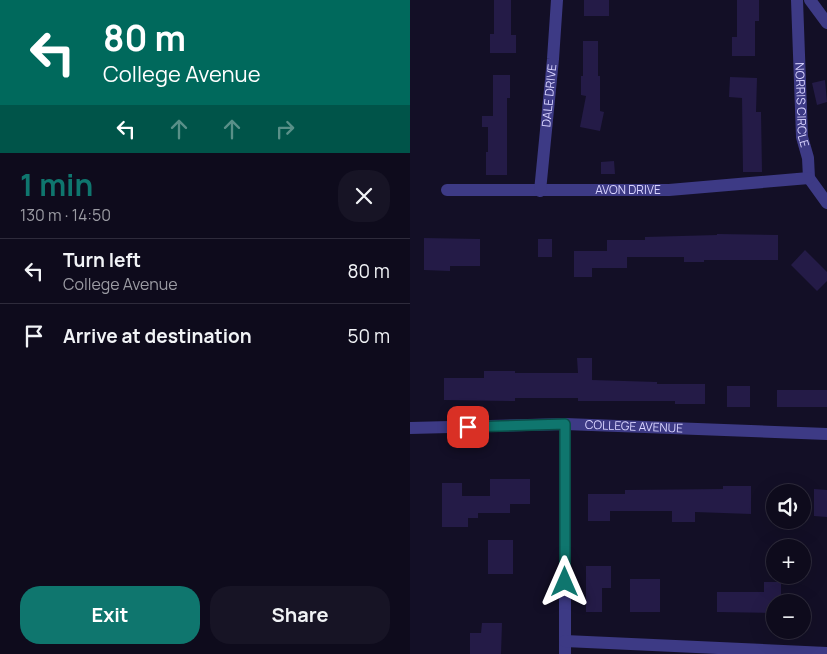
<!DOCTYPE html>
<meta charset="utf-8">
<style>
body{margin:0;font-family:Manrope,sans-serif;background:#171425;color:#f1f3f6;height:100vh;display:flex;flex-direction:column;font-size:19px;white-space:nowrap}
*{box-sizing:border-box;margin:0}
p{font-size:16px;color:#9b9ba3}
.icon{flex:none;width:28px;height:28px;fill:none;stroke:currentColor;stroke-width:2;stroke-linecap:round;stroke-linejoin:round}
.map{position:relative;flex:1;overflow:hidden}
.sheet{display:flex;flex-direction:column;background:#0e0b1c;width:410px}
.sheet>*{flex:none}
.hud{background:#00695c;color:#fff;overflow:hidden}
.tools{position:absolute;left:356px;top:484px;display:grid;gap:10px}
.tools a{display:grid;place-items:center;width:45px;height:45px;border-radius:50%;background:#0e0b1c;box-shadow:0 5px 20px #0002,0 0 0 1px #2e2b3b;font-size:25px}
.pin{position:absolute;display:grid;place-items:center;width:42px;height:42px;color:#fff;margin:-21px;border-radius:10px;box-shadow:0 2px 8px #0006}
.me{position:absolute;width:55px;margin:-28px;rotate:0deg;stroke-linejoin:round;filter:drop-shadow(0 0 4px #0008)}
.turn{display:flex;align-items:center;gap:18px;height:105px;padding:0 20px;font-size:22px}
.turn .icon{width:65px;height:65px;stroke-width:2.5}
.turn b{display:block;font-size:35px;line-height:42px}
.lanes{display:flex;align-items:center;height:48px;padding:0 20px;background:#0003;justify-content:center;gap:25px;direction:ltr}
.lanes .off{opacity:.35}
.round{display:grid;place-items:center;flex:none;width:52px;height:52px;border-radius:20px;background:#171425}
.overview{display:flex;align-items:center;justify-content:space-between;height:85px;padding:0 20px}
h1{font-size:30px;font-weight:700;line-height:38px;color:#0f766e}
.primary-button{display:flex;gap:10px;margin-top:auto;padding:10px 20px}
.primary-button a{flex:1;height:58px;border-radius:20px;background:#0f766e;color:#fff;font-size:20px;font-weight:700;line-height:58px;text-align:center}
.primary-button a+a{background:#171425;color:#f1f3f6}
ul{padding:0;list-style:none}
li{display:flex;align-items:center;gap:15px;height:65px;padding:0 20px;border-top:1px solid #2e2b3b}
li div{flex:1}
li b{display:block;font-size:19px}
li em{font-style:normal}
main{display:flex;flex:1;min-height:0}
.map>svg:first-child{display:block}
.building{fill:#241b47}
.lines{fill:none;stroke-linecap:round;stroke-linejoin:round}
.street{stroke:#3d3a85;stroke-width:12}
.route-casing{stroke:#0a4d48;stroke-width:12}
.route{stroke:#0f766e;stroke-width:9}
.labels{text-anchor:middle;stroke-width:5;stroke-linejoin:round;paint-order:stroke}
.street-label{font-size:12px;fill:#d9d4ff;stroke:#130f26}
</style>
<main>
<section class="sheet">
<div class="hud">
<div class="turn"><svg class="icon" aria-label="left" viewBox="0 0 24 24"><path d="M17 20v-9H6M10 6l-5 5 5 5"/></svg><div><b>80 m</b>College Avenue</div></div>
<div class="lanes"><svg class="icon" aria-label="left" viewBox="0 0 24 24"><path d="M17 20v-9H6M10 6l-5 5 5 5"/></svg><svg class="icon off" aria-label="ahead" viewBox="0 0 24 24"><path d="M12 20V5M6 11l6-6 6 6"/></svg><svg class="icon off" aria-label="ahead" viewBox="0 0 24 24"><path d="M12 20V5M6 11l6-6 6 6"/></svg><svg class="icon off" aria-label="right" viewBox="0 0 24 24"><path d="M7 20v-9h11M14 6l5 5-5 5"/></svg></div>
</div>
<div class="overview"><div><h1>1 min</h1><p>130 m · 14:50</p></div><a class="round"><svg class="icon" aria-label="close" viewBox="0 0 24 24"><path d="M6 6l12 12M18 6L6 18"/></svg></a></div>
<ul>
<li><svg class="icon" aria-label="left" viewBox="0 0 24 24"><path d="M17 20v-9H6M10 6l-5 5 5 5"/></svg><div><b>Turn left</b><p>College Avenue</p></div><em>80 m</em></li>
<li><svg class="icon" aria-label="arrive" viewBox="0 0 24 24"><path d="M6 21V4h12l-3 4 3 4H6"/></svg><div><b>Arrive at destination</b></div><em>50 m</em></li>
</ul>
<div class="primary-button"><a>Exit</a><a>Share</a></div>
</section>
<div class="map">
<svg width="417" height="654" viewBox="0 0 417 654">
<rect width="100%" height="100%" fill="#130f26"/>
<path class="building" d="M84 0H101V35H106V53H80V34H84Z
M174 0H199V16H174Z
M327 0H349V21H345V56H322V37H327Z
M173 41H188V76H190V111L194 112 190 131 170 127 176 96 171 95V76H173Z
M83 75H100V98H97V175H76V152H78V127H72V116H83Z
M320 77 347 78 346 112H351L352 172H333L332 98 319 97Z
M415 80 417 102 407 105 402 83Z
M204 161 205 174H191V162Z
M307 234 368 235V260H294V262H274V257H217V268H182V277H164V251H197V240H235V237L307 235Z
M14 238 70 239V266H40V271L14 270Z
M128 239H142V257H128Z
M395 250 417 272V281L407 291 381 265Z
M167 358H182V380L247 382V384H295V404H265V401H168V398H105V401L34 400V378H74V371H105V373H168Z
M317 386H340V407H317Z
M367 390H417V407H367Z
M80 479H120V504H100V513H68V518H58V527H32V483H52V496H80Z
M313 486H341V514L285 512V522H262V511H200V521H178V494H215V490L313 489Z
M404 489 417 490V517L404 516Z
M78 540H103V574H78Z
M176 566H201V588H192V612H176Z
M220 579H250V612H220Z
M354 582H371V602H365V613L307 612V592H354Z
M72 623H92L91 654H60V633H71Z"/>
<g class="lines">
<g class="street">
<path id="s1" d="M387 0 392 137 398 158 399 178 417 203"/>
<path d="M400 0 417 23"/>
<path id="s2" d="M37 190H259L399 178"/>
<path id="s3" d="M130 191 143 59 147 0"/>
<path d="M155 424V654"/>
<path id="s4" d="M0 428 155 424 417 434"/>
<path d="M155 641 417 653"/>
</g>
</g>
<g class="lines">
<defs>
<path id="route" d="M58 427 155 424V582"/>
</defs>
<use href="#route" class="route-casing"/>
<use href="#route" class="route"/>
</g>
<g class="labels">
<g class="street-label">
<text dy="4" stroke="none"><textPath href="#s3" startOffset="96">DALE DRIVE</textPath></text>
<text dy="4" stroke="none"><textPath href="#s1" startOffset="105">NORRIS CIRCLE</textPath></text>
<text dy="4" stroke="none"><textPath href="#s2" startOffset="181">AVON DRIVE</textPath></text>
<text dy="4" stroke="none"><textPath href="#s4" startOffset="224">COLLEGE AVENUE</textPath></text>
</g>
</g>
</svg>
<div class="tools">
<a><svg class="icon" aria-label="sound" viewBox="0 0 24 24"><path d="M4 9h4l5-4v14l-5-4H4zM17 9q2 3 0 6"/></svg></a>
<a>+</a>
<a>−</a>
</div>
<div class="pin" style="left:58px;top:427px;background:#d93025"><svg class="icon" aria-label="arrive" viewBox="0 0 24 24"><path d="M6 21V4h12l-3 4 3 4H6"/></svg></div>
<svg class="me" style="left:155px;top:582px" viewBox="-20 -20 40 40"><path d="M0-17L14 15 0 8-14 15z" fill="#0f766e" stroke="#fff" stroke-width="4"/></svg>
</div>
</main>
